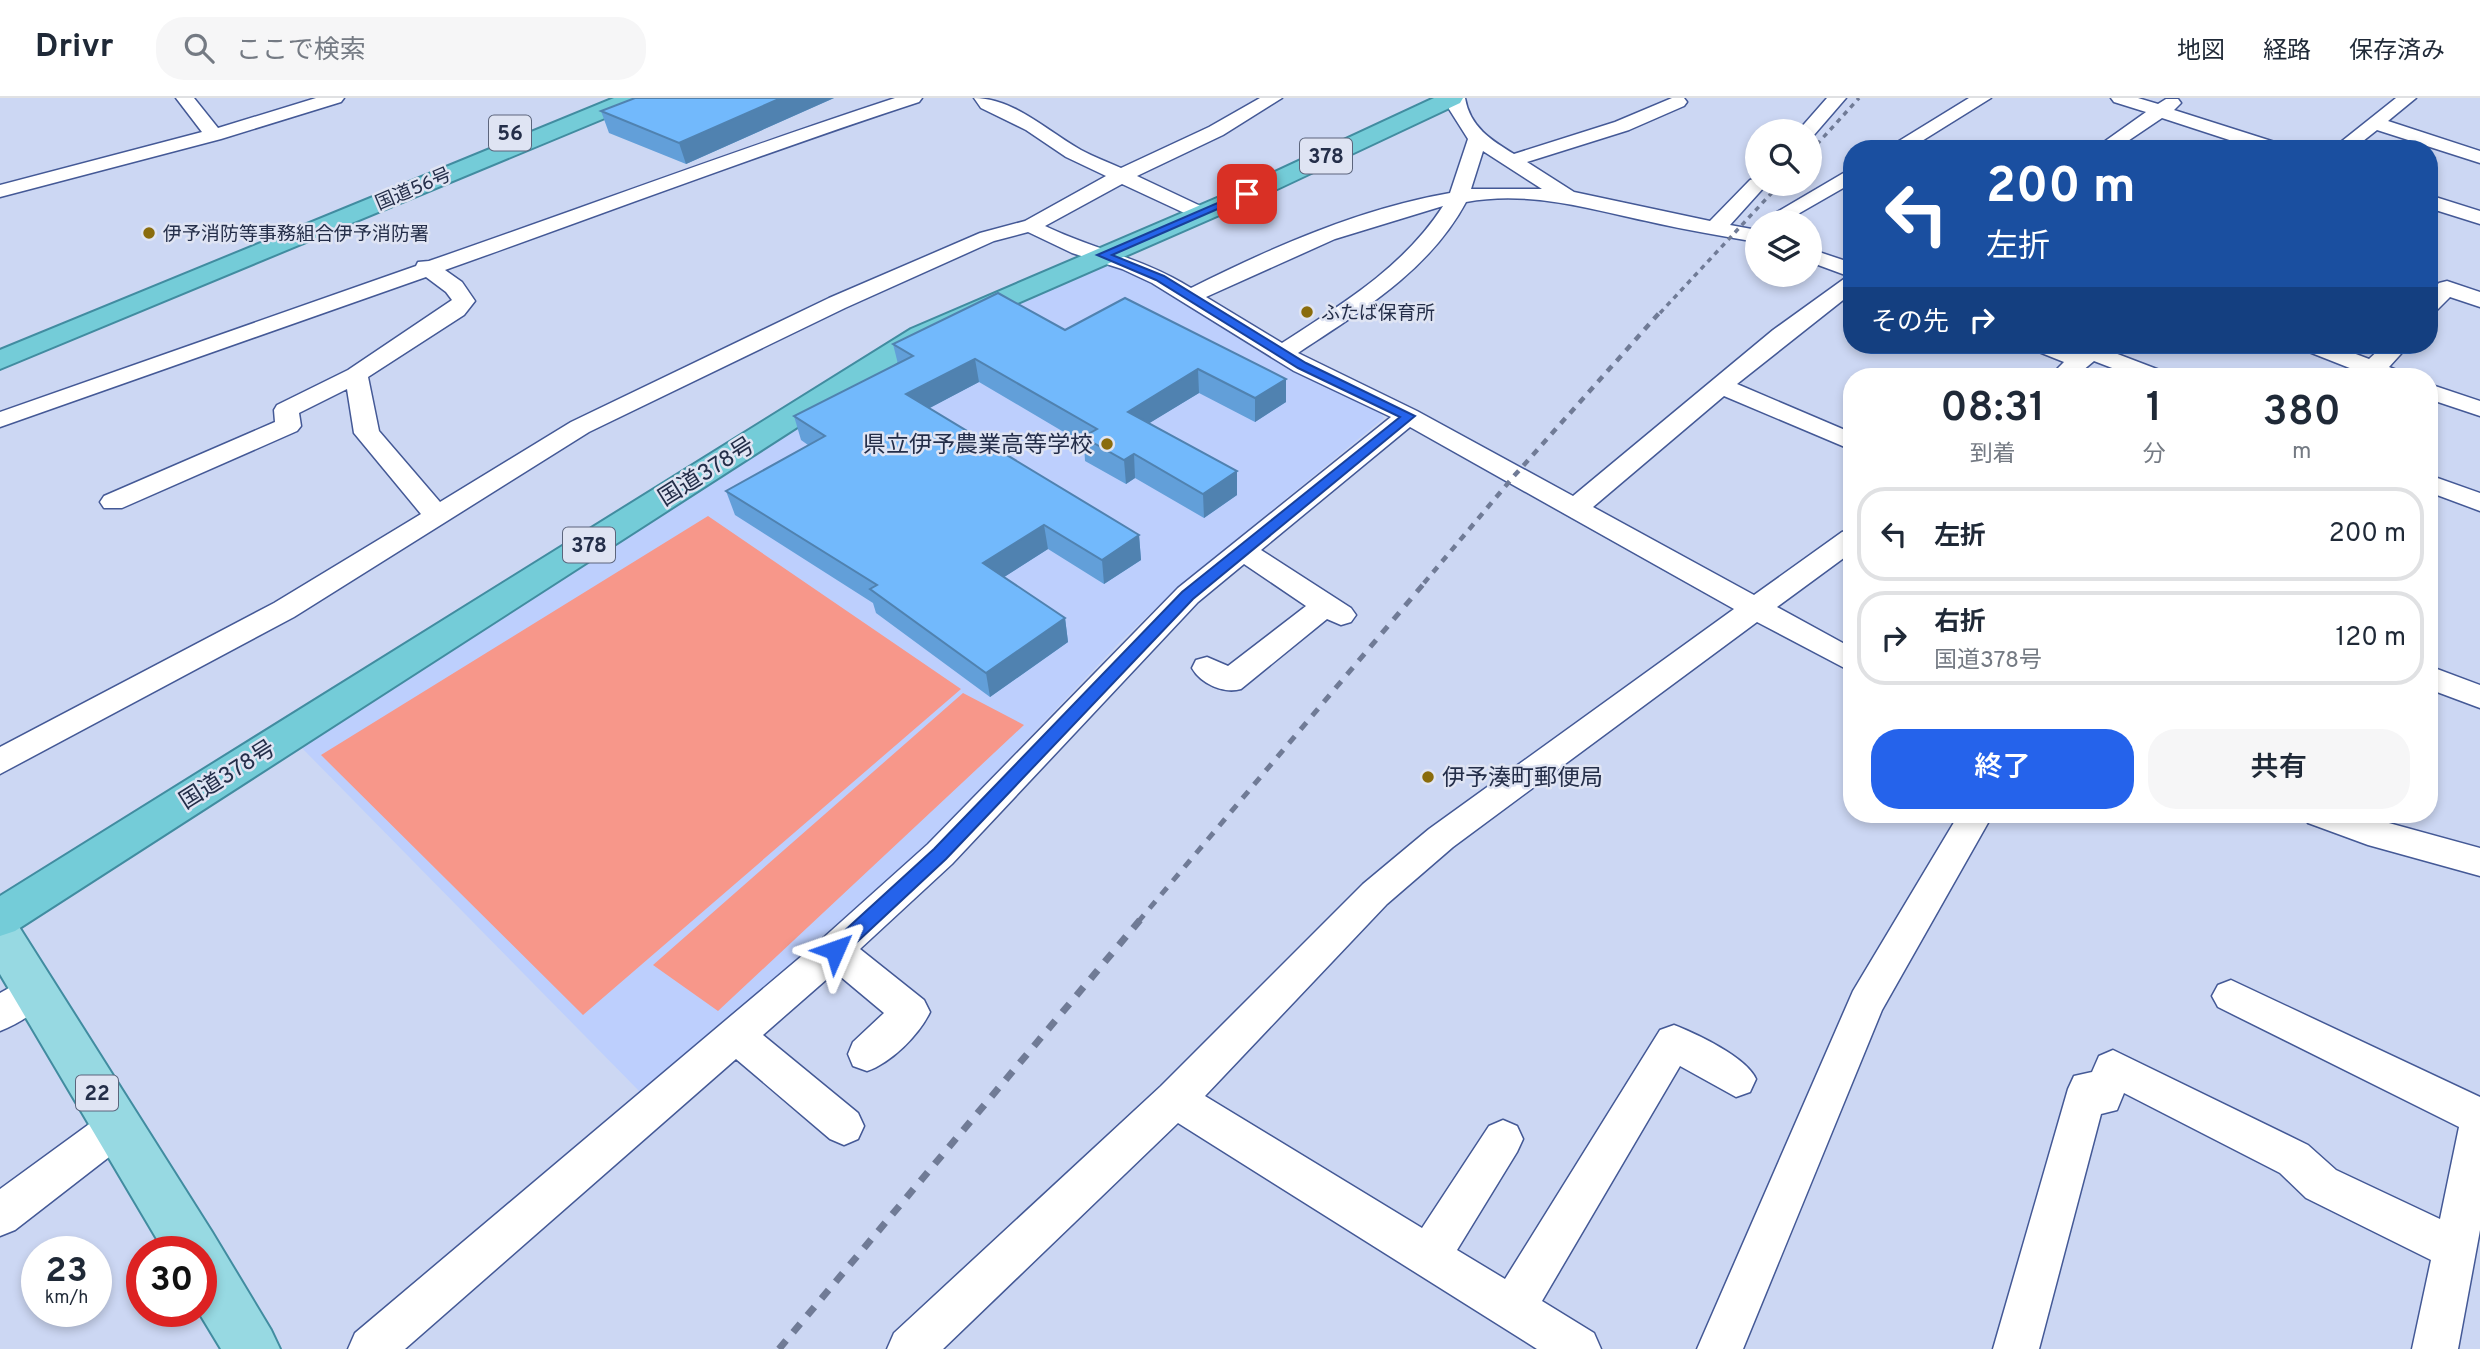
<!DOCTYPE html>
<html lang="ja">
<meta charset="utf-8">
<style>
body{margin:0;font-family:Overpass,"Noto Sans JP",sans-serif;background:#f6f6f7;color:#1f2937;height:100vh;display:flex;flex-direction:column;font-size:26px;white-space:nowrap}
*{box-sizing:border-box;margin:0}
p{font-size:23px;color:#747a83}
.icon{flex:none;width:38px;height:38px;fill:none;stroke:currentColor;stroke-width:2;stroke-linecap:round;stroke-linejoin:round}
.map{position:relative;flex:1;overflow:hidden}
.details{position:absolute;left:1843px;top:270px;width:595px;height:455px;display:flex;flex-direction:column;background:#fff;border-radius:28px;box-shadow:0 4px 10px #0003}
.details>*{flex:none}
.hud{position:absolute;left:1843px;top:42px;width:595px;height:214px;border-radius:28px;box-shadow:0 4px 10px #0003;background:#1a4fa0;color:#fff;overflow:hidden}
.buttons{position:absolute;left:1745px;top:21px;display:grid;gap:14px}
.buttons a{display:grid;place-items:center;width:77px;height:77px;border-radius:50%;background:#fff;box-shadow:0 4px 10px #0003;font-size:35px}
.speed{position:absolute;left:21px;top:1138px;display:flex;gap:14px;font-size:35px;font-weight:700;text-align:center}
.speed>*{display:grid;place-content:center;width:91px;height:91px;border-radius:50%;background:#fff;box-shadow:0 4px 10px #0003;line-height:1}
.speed small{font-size:18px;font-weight:400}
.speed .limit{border:10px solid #d22;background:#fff;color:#111}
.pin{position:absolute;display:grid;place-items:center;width:60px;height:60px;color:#fff;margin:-30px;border-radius:14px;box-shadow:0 4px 10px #0006}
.me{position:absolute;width:77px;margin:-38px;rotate:47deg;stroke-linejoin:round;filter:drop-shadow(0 0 5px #0008)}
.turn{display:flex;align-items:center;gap:24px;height:147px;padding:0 28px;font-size:32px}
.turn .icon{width:91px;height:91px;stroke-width:2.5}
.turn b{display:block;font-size:49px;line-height:60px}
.then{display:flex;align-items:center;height:66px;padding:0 28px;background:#0003;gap:14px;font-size:26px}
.eta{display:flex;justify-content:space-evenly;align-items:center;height:119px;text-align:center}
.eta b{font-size:42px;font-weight:600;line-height:49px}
.action{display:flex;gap:14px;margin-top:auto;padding:14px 28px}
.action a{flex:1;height:80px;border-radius:28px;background:#2563eb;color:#fff;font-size:28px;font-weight:600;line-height:80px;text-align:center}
.action a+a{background:#f6f6f7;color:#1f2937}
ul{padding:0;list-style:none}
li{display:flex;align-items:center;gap:21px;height:94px;margin:0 14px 10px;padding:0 14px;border:4px solid #e0e1e3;border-radius:28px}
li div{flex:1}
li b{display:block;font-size:26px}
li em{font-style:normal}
header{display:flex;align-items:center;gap:42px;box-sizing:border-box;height:98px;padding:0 35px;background:#fff;border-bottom:2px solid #e0e1e3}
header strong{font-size:33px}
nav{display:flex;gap:38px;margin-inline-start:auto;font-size:24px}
.search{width:490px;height:63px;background:#f6f6f7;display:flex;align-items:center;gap:18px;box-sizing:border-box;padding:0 24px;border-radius:28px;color:#747a83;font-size:26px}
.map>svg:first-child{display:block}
.built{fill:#bdcffd}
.green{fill:#f7978a}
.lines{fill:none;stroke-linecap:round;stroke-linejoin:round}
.minor-casing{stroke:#445996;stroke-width:3}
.primary-casing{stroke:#418ca0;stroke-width:4}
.trunk-casing{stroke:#418ca0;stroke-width:4}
.minor{fill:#fff;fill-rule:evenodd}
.primary{fill:#97d9e2;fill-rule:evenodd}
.trunk{fill:#74ccd8;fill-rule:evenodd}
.rail-far3{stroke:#707b96;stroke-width:3.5;stroke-dasharray:5 5;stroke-linecap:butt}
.rail-far2{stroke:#707b96;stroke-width:4.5;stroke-dasharray:7 7;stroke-linecap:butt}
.rail-far1{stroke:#707b96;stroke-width:5;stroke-dasharray:9 9;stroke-linecap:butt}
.rail{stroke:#707b96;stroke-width:7;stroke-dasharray:11 11;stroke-linecap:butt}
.wall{fill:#629fd9}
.shaded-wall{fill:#5082b0}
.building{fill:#72b9fc;stroke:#5082b0;stroke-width:2}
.route{fill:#2563eb;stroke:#184099;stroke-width:2}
.poi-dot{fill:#8a6c0c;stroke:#dfe4f3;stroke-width:2.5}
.labels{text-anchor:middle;stroke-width:5;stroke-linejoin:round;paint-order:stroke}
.far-street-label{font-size:19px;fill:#242e49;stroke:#dfe4f3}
.far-poi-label{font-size:19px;fill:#242e49;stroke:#dfe4f3;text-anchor:start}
.shield{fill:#dfe4f3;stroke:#5c657c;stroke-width:2}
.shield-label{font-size:21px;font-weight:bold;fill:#242e49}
.poi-label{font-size:23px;fill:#242e49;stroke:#dfe4f3;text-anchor:end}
.street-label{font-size:23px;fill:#242e49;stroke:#dfe4f3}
</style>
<header>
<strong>Drivr</strong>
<div class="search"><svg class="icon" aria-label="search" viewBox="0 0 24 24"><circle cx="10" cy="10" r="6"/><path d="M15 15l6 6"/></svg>ここで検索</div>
<nav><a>地図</a><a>経路</a><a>保存済み</a></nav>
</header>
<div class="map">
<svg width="2480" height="1251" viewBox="0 0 2480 1251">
<rect width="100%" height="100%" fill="#ccd7f3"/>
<path class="built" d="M1110 166 1138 176 1179 199 1256 252 1380 314 1384 320 1176 491 1120 544 894 781 643 997 298 646 897 262 993 213Z"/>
<path class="green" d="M708 418 961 591 583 917 321 657Z
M963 595 1024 627 718 913 653 867Z"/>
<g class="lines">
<defs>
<path id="minor" d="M176 0H194L218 30 316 0H344L341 4 221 41 0 99V87L202 34Z
M895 0H922L919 4C760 56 603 116 445 172L462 184 475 203 464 217 368 279 379 333 440 404 571 324 829 200 980 135 1025 123 1106 78 1066 59 1026 32 981 10 974 0C1014 0 1047 33 1081 52 1094 59 1108 64 1121 70L1209 29 1260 0H1282L1223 37 1137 78 1207 111 1210 115 1207 119H1193L1122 86 1045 128C1093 151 1145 161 1191 190 1273 149 1359 111 1450 95L1468 41 1449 11 1447 0H1465C1470 29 1491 42 1514 56L1615 24 1672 0H1684L1687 4 1684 8 1629 32 1527 64 1574 94 1710 123 1750 82 1757 80V86H1767L1730 127 1757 132V144C1722 138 1686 132 1651 124 1590 111 1529 92 1466 104 1429 173 1361 213 1298 255L1417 313 1573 398 1773 232 1848 178 1810 164V151L1852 165V195L1737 286 1852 335V352L1724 298 1593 409 1754 497 1842 434 1852 431V454L1777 509 1852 550V574L1757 524 1453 749 1387 806 1205 998 1422 1130 1489 1028 1503 1022 1517 1028 1523 1041 1517 1054 1457 1152 1505 1181 1660 932 1674 927C1697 936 1746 959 1756 981L1750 994 1736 999 1680 968 1542 1203 1594 1235 1601 1251H1537L1178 1025 943 1251H887L894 1235 1161 988 1363 786 1429 731 1734 511 1410 329 1261 452 1351 510 1356 517 1351 524 1341 527 1327 521 1241 591C1224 596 1201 586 1192 570L1196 562 1207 559 1228 568 1306 508 1244 466 1198 504 952 766 860 851 924 902 930 914C919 937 891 965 867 973L853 968 848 956 853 944 884 915 835 874 763 937 858 1015 864 1028 858 1041 844 1047 830 1041 736 961 405 1251H348L355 1235 822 841 928 746 1178 490 1391 319 1294 273 1152 185 1122 171 1072 155 1028 134 994 143 845 210 589 334 294 519 0 676V649L274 505 421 416 354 335 347 291 299 315 301 328 297 333 122 410H104L100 404 104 398 275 324 274 312 277 307 348 272 452 202 446 194 426 179 0 329V314L416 168 418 164 429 163C585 109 739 51 895 0ZM1483 53 1542 91H1471ZM1443 108C1403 170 1342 206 1282 245L1206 199 1335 141Z
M1827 0H1846L1814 37 1810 38V33H1798Z
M1969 0H1991L1909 51H1886Z
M2111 0H2138L2158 6 2166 1H2178L2181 5 2174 12 2284 47 2286 51H2257L2162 20 2116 51H2094L2146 14 2114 4Z
M2396 0H2416L2388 23 2480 53V65L2377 32 2353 51H2332Z
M1852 70V85L1784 124H1760Z
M2429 97 2480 113V126L2429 110Z
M2447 183 2480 194V209L2450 199 2437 212 2429 214V195L2439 185Z
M2031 247H2063L2078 253 2085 247H2110L2107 252 2162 273 2166 278H2133L2094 263 2076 278H2050L2064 264 2034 252Z
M2301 247H2332L2369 261 2384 247H2409L2389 269 2399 273 2403 278H2370L2304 252Z
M2429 286 2480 303V318L2429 301Z
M2429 377 2480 395V413L2429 394Z
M2429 568 2480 587V610L2429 591Z
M1959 716H1993L1882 912 1743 1251H1697L1853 893Z
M2303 716H2356L2480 750V778L2368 747 2308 725Z
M34 876 47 881 53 892C43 911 20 925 0 933V895Z
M2231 882 2480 999V1132L2458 1251H2412L2431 1162 2306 1100 2280 1075 2124 995 2117 1012 2101 1016 2039 1251H1993L2068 991 2074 978 2092 974 2099 958 2113 952 2308 1047 2336 1072 2440 1121 2459 1029 2218 909 2212 898 2218 887Z
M117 1010 131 1016 137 1029 131 1042 15 1132 0 1138V1091L103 1016Z"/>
<path id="primary" d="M0 819 16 824 212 1134 271 1232 280 1251H221L198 1213H201V1153H164L0 876Z"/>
<path id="trunk" d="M614 0H644L641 5 0 271V252Z
M1434 0H1463L1460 5 1256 101 931 243 15 833 0 838V798L911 231 1238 91Z"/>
</defs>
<use href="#minor" class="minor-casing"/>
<use href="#primary" class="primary-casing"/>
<use href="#trunk" class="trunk-casing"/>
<use href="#minor" class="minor"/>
<use href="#primary" class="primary"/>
<use href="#trunk" class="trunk"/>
<path class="rail-far3" d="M1810 54 1859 0
M1660 215 1780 86"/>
<path class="rail-far2" d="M1424 485 1514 378 1661 213"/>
<path class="rail-far1" d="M1138 824 1426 483"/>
<path class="rail" d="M779 1251 1140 822"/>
</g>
<path class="wall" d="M834 0 686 66 609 35 601 13Z
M1125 200 1286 304 1255 324 1199 295 1149 325 1237 373V397L1204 420 1135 380 1126 386 1085 363 1084 346 979 284 929 310 1139 437 1141 462 1104 486 1048 451 1004 479 1065 520 1068 544 990 599 876 515 873 505 735 417 726 393 808 347 801 342 794 318 898 266 893 246 1065 232Z"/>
<path class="shaded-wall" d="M781 0H834L686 66 679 45Z
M975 261 979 284 911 320 906 296Z
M1198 271 1199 295 1130 337 1128 314Z
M1286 281V304L1255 324V300Z
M1134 356 1135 380 1126 386 1124 362Z
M1237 373V397L1204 420 1203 396Z
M1044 427 1048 451 987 490 983 465Z
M1139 437 1141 462 1104 486 1102 462Z
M1065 520 1068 544 990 599 986 575Z"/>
<path class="building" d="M635 0H781L679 45 601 13Z
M998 195 1065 232 1125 200 1286 281 1255 300 1198 271 1128 314 1237 373 1203 396 1134 356 1124 362 1083 339 1097 331 975 261 906 296 1139 437 1102 462 1044 427 983 465 1065 520 986 575 870 491 877 487 726 393 825 338 794 318 913 258 893 246Z"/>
<path class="route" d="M1243 94 1252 96 1112 157 1164 178 1306 265 1415 318 1193 501 946 761 842 858H829L826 852 829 847 934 751 1182 494 1400 319 1298 270 1156 182 1097 157Z"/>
<g class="poi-dot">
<circle cx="149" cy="135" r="7"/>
<circle cx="1307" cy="214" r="7"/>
<circle cx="1107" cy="346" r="7"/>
<circle cx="1428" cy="679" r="7"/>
</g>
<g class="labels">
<g class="far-street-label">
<text transform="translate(413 90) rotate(-23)" y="7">国道56号</text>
</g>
<g class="far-poi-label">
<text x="163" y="142">伊予消防等事務組合伊予消防署</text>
<text x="1321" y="221">ふたば保育所</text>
</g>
<g class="shield">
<rect x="489" y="17.5" width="42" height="35" rx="5"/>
<rect x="1300" y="40.5" width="52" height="35" rx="5"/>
<rect x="563" y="429.5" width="52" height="35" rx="5"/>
<rect x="76" y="977.5" width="42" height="35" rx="5"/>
</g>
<g class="shield-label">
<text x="510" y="42">56</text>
<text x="1326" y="65">378</text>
<text x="589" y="454">378</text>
<text x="97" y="1002">22</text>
</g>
<g class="poi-label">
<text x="1093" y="354">県立伊予農業高等学校</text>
<text x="1442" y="687" text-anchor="start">伊予湊町郵便局</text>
</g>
<g class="street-label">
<text transform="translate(706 373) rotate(-32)" y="8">国道378号</text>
<text transform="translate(227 676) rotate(-32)" y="8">国道378号</text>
</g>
</g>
</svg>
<div class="buttons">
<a><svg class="icon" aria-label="search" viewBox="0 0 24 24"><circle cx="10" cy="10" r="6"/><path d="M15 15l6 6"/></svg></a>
<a><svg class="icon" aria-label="layers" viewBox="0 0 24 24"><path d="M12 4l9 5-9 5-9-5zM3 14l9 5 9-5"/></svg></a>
</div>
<div class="speed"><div>23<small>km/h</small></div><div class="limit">30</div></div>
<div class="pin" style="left:1247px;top:96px;background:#d93025"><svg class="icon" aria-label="arrive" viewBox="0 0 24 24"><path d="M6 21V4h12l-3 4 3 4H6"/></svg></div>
<svg class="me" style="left:835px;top:852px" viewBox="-20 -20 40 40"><path d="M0-17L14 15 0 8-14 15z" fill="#2563eb" stroke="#fff" stroke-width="4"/></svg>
<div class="hud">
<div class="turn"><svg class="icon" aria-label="left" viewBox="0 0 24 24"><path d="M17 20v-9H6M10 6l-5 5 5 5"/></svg><div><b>200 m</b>左折</div></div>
<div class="then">その先<svg class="icon" aria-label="right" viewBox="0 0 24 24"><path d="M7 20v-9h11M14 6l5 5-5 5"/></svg></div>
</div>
<section class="details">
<div class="eta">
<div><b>08:31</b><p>到着</p></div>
<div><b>1</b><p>分</p></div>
<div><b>380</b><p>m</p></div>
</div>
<ul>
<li><svg class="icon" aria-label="left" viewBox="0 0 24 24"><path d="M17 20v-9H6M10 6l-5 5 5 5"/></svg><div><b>左折</b></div><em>200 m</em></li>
<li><svg class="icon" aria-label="right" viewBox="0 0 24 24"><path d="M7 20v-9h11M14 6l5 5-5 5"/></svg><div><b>右折</b><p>国道378号</p></div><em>120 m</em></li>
</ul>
<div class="action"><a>終了</a><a>共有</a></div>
</section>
</div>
